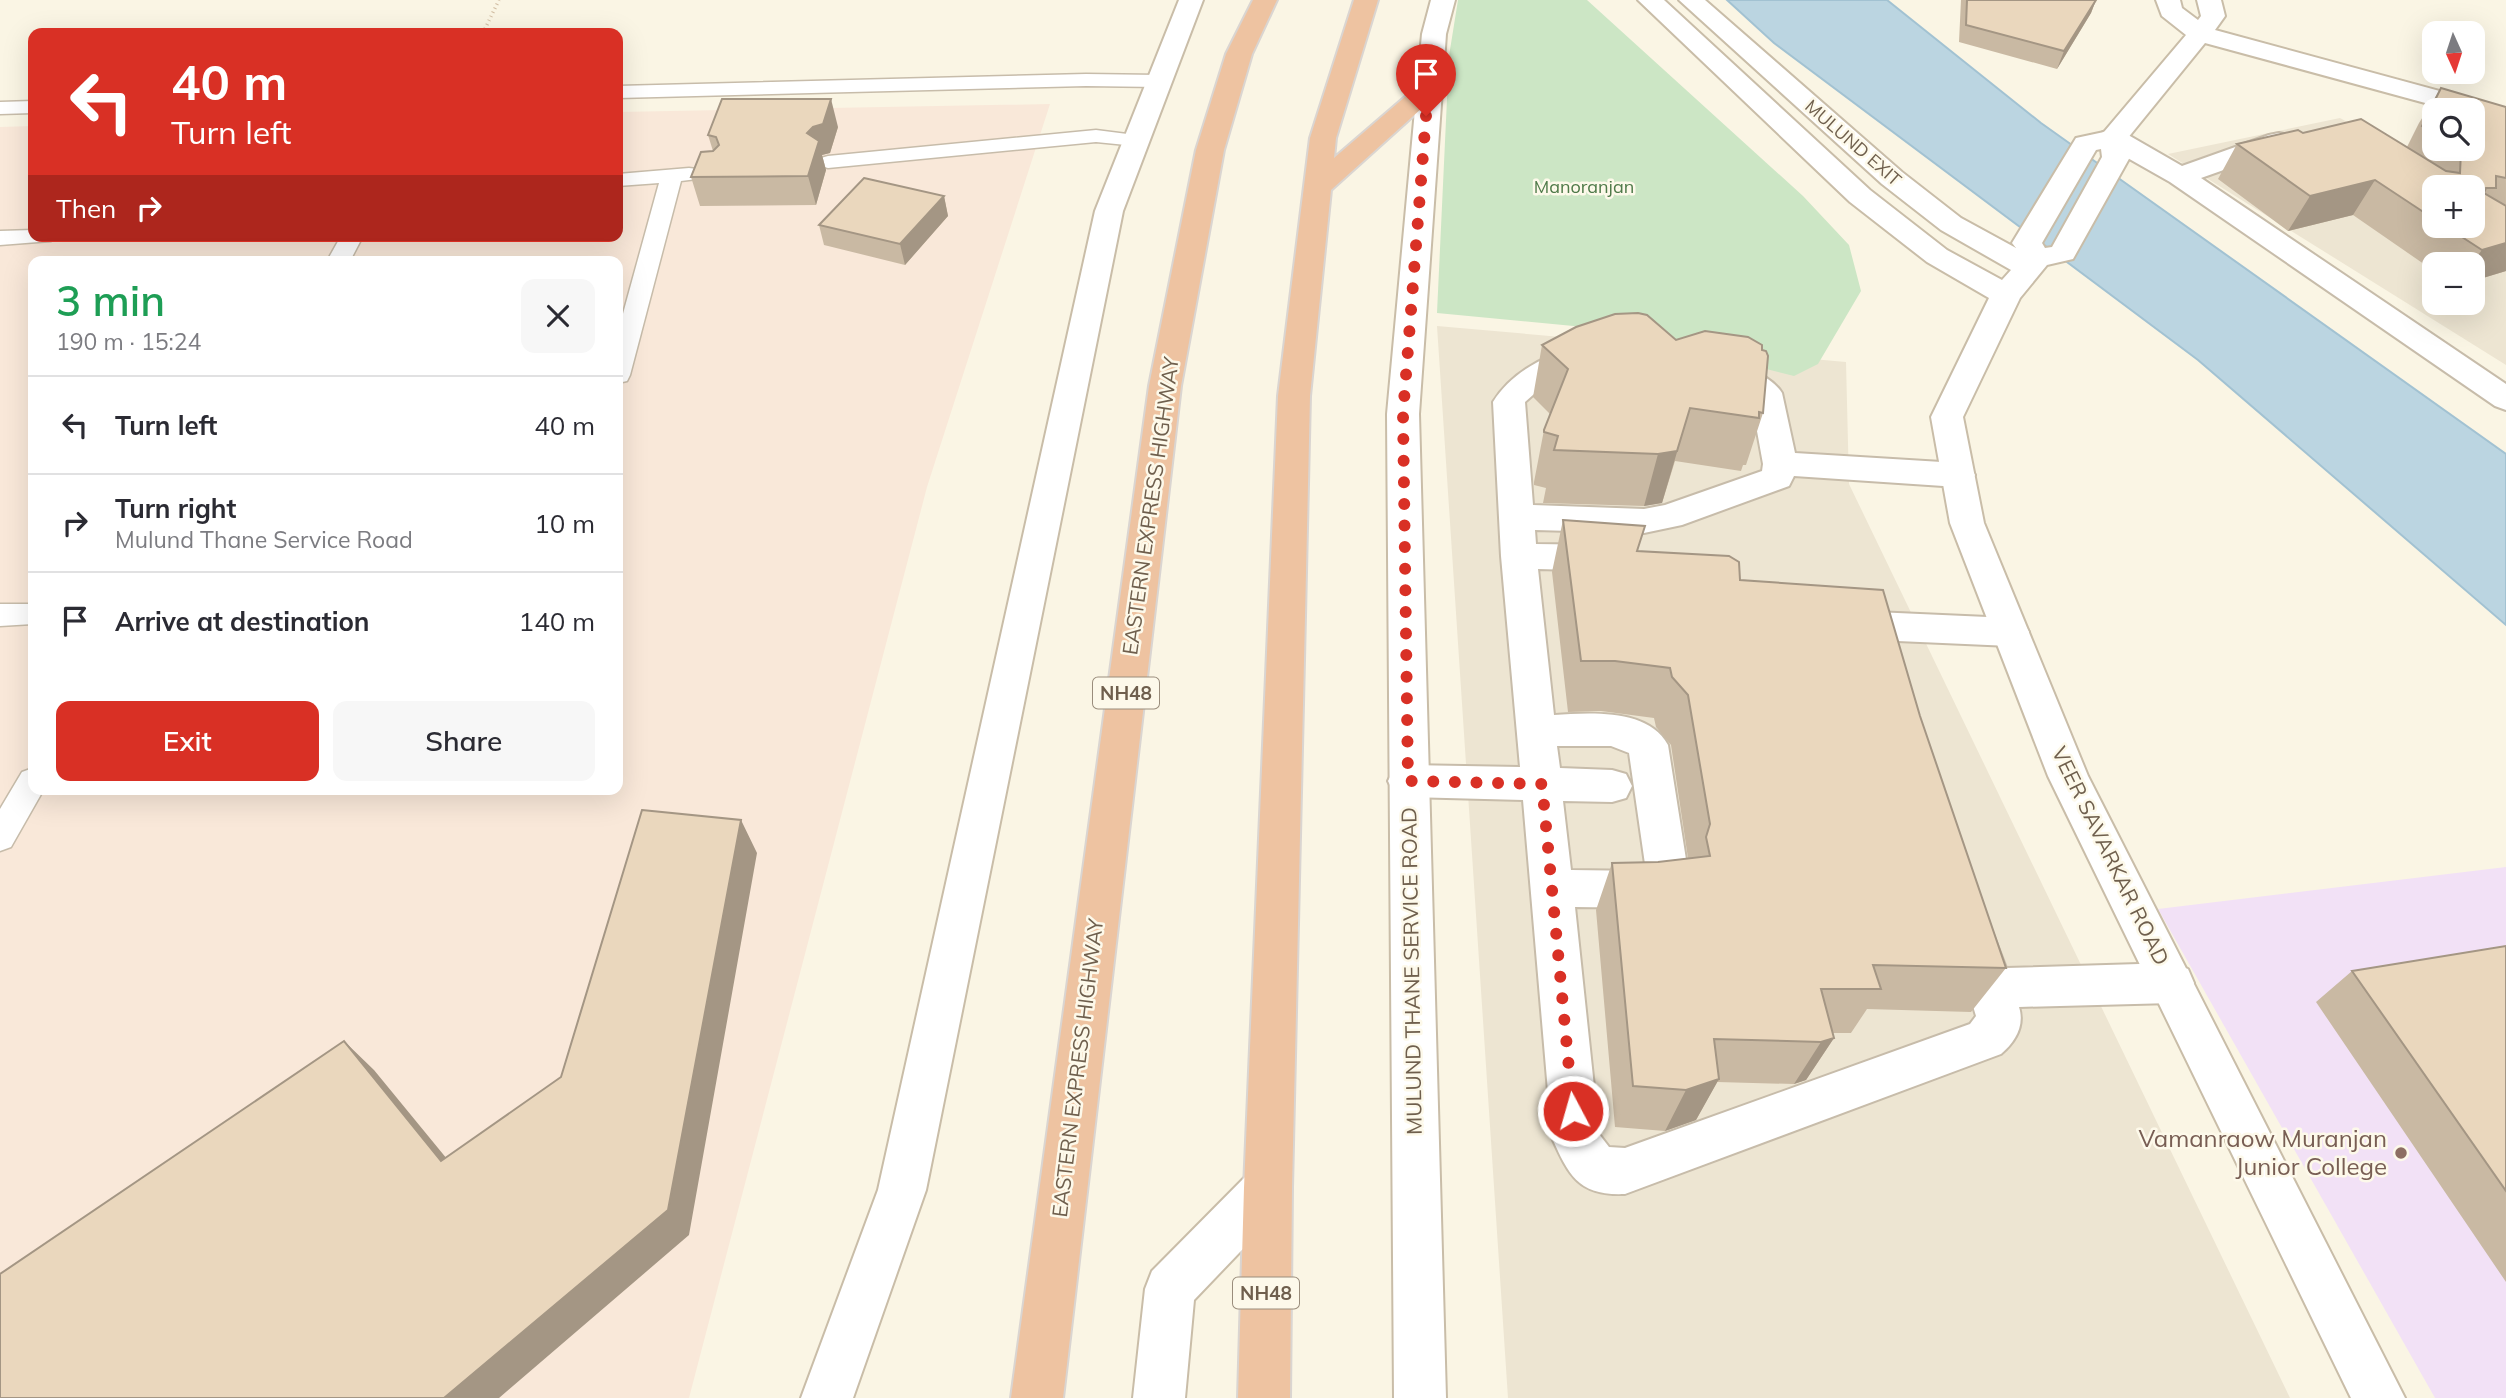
<!DOCTYPE html>
<meta charset="utf-8">
<style>
body{margin:0;font-family:Mulish,sans-serif;background:#f7f7f7;color:#2b2b33;height:100vh;display:flex;flex-direction:column;font-size:26px;white-space:nowrap}
*{box-sizing:border-box;margin:0}
p{font-size:23px;color:#7c7c81}
.icon{flex:none;width:38px;height:38px;fill:none;stroke:currentColor;stroke-width:2;stroke-linecap:round;stroke-linejoin:round}
.map{position:relative;flex:1;overflow:hidden}
.side{position:absolute;left:28px;top:256px;width:595px;height:539px;display:flex;flex-direction:column;background:#fff;border-radius:14px;box-shadow:0 7px 28px #0002}
.side>*{flex:none}
.banner{position:absolute;left:28px;top:28px;width:595px;height:214px;border-radius:14px;box-shadow:0 7px 28px #0002;background:#d93025;color:#fff;overflow:hidden}
.needle{width:46px;rotate:177deg}
.controls{position:absolute;left:2422px;top:21px;display:grid;gap:14px}
.controls a{display:grid;place-items:center;width:63px;height:63px;border-radius:14px;background:#fff;box-shadow:0 7px 28px #0002;font-size:35px}
.pin{position:absolute;display:grid;place-items:center;width:60px;height:60px;color:#fff;margin:-72px -30px;border-radius:50% 50% 50% 0;rotate:-45deg;box-shadow:0 0 7px #0007}
.pin .icon{rotate:45deg}
.me{position:absolute;width:77px;margin:-38px;rotate:354deg;stroke-linejoin:round;filter:drop-shadow(0 0 5px #0008)}
.turn{display:flex;align-items:center;gap:24px;height:147px;padding:0 28px;font-size:32px}
.turn .icon{width:91px;height:91px;stroke-width:2.5}
.turn b{display:block;font-size:49px;line-height:60px}
.then{display:flex;align-items:center;height:66px;padding:0 28px;background:#0003;gap:14px;font-size:26px}
.round{display:grid;place-items:center;flex:none;width:74px;height:74px;border-radius:14px;background:#f7f7f7}
.summary{display:flex;align-items:center;justify-content:space-between;height:119px;padding:0 28px}
h1{font-size:42px;font-weight:600;line-height:52px;color:#1e9e55}
.primary-button{display:flex;gap:14px;margin-top:auto;padding:14px 28px}
.primary-button a{flex:1;height:80px;border-radius:14px;background:#d93025;color:#fff;font-size:28px;font-weight:600;line-height:80px;text-align:center}
.primary-button a+a{background:#f7f7f7;color:#2b2b33}
ul{padding:0;list-style:none}
li{display:flex;align-items:center;gap:21px;height:98px;padding:0 28px;border-top:2px solid #e1e1e2}
li div{flex:1}
li b{display:block;font-size:26px}
li em{font-style:normal}
.map>svg:first-child{display:block}
.residential{fill:#ede5d2;fill-rule:evenodd}
.commercial{fill:#f9e8d9;fill-rule:evenodd}
.education{fill:#f2e1f6}
.green{fill:#cce6c5}
.water{fill:#bbd5e1;stroke:#a2c2d2;stroke-width:2}
.lines{fill:none;stroke-linecap:round;stroke-linejoin:round}
.lane-casing{stroke:#c7bcaa;stroke-width:3}
.street-casing{stroke:#c7bcaa;stroke-width:4}
.secondary-casing{stroke:#c9bda8;stroke-width:4}
.highway-casing{stroke:#dad5d1;stroke-width:4}
.path{stroke:#d1bda2;stroke-width:3.5;stroke-dasharray:1 3.5;stroke-linecap:butt}
.lane{fill:#fff;fill-rule:evenodd}
.street{fill:#fff;fill-rule:evenodd}
.secondary{fill:#fff;fill-rule:evenodd}
.highway{fill:#eec3a1;fill-rule:evenodd}
.wall{fill:#c9b9a3;fill-rule:evenodd}
.shaded-wall{fill:#a49684}
.building{fill:#ead7bd;stroke:#a49684;stroke-width:2}
.route{stroke:#d93025;stroke-width:12;stroke-dasharray:0 21.6}
.education-dot{fill:#8d6e63;stroke:#fdf9ea;stroke-width:2.5}
.labels{text-anchor:middle;stroke-width:5;stroke-linejoin:round;paint-order:stroke}
.far-street-label{font-size:18px;fill:#6f5f4d;stroke:#fdf9ea}
.far-park-label{font-size:18px;fill:#4f7a49;stroke:#fdf9ea}
.shield{fill:#fdf9ea;stroke:#9a8d7c;stroke-width:2}
.shield-label{font-size:19px;font-weight:bold;fill:#6f5f4d}
.street-label{font-size:21px;fill:#6f5f4d;stroke:#fdf9ea}
.near-education-label{font-size:24px;fill:#785e54;stroke:#fdf9ea;text-anchor:end}
</style>
<div class="map">
<svg width="2506" height="1398" viewBox="0 0 2506 1398">
<rect width="100%" height="100%" fill="#faf5e4"/>
<path class="residential" d="M2340 118 2464 187H2434V226H2473L2506 210V365L2168 154ZM2434 264H2473V303H2434Z
M1437 326 1846 362 1849 484 2290 1398H1508Z"/>
<path class="commercial" d="M1050 104 927 487 689 1398H0V127L33 126V236H618V112ZM33 261H618V789H33Z"/>
<path class="education" d="M2506 867V1398H2435L2158 909Z"/>
<path class="green" d="M1458 0H1587L1803 196 1849 245 1861 291 1818 364 1794 376 1615 330 1437 313 1449 56Z"/>
<path class="water" d="M1727 0H1887L2041 123 2506 454V625L2198 360 1774 43Z"/>
<g class="lines">
<defs>
<path id="lane" d="M1086 74 1159 75 1166 77 1169 81 1166 85 1159 87 1086 86 618 98V86Z
M33 101V113L0 114V102Z
M1096 130 1143 136 1146 140 1143 144 1136 146 1096 142 828 168 821 166 817 162 821 158 828 156Z
M689 168 697 169 700 174 697 179 681 181 630 375 627 381 618 383V332L659 183 618 186V174Z
M33 230V236H54L51 241 0 245V231Z
M341 236H363L350 261H327Z
M0 604H33V624L0 626Z
M33 768V789H44L11 847 0 851V809L22 772Z"/>
<path id="street" d="M2113 130 2123 132 2182 166 2269 135 2279 133 2289 135 2293 141 2289 147 2201 178 2506 384V410L2495 406 2170 182 2103 144 2100 138 2103 132Z
M1583 345 1594 348 1599 355 1594 362 1542 387 1525 402 1533 505 1644 509 1665 505 1762 471 1763 464 1751 398 1731 386 1707 380 1702 373 1707 366C1730 360 1769 372 1782 393L1795 453 1958 463 1970 467 1975 475 1970 483 1958 487 1794 476 1789 486 1682 525 1644 533 1535 530 1536 544 1608 545 1621 549 1626 558 1621 567 1608 571 1538 569 1554 715C1590 713 1648 708 1668 745L1688 872 1678 898C1643 910 1611 907 1575 907L1599 1134 1609 1147 1625 1148 1970 1024 1976 1016 1952 937 1959 924 1974 918 1989 924 2006 968 2172 963 2188 969 2194 983 2188 997 2172 1003 2019 1007C2025 1026 2015 1042 2001 1054L1625 1194C1579 1196 1569 1176 1552 1138L1523 800 1408 797 1394 793 1388 781 1394 769 1408 765 1520 767 1501 556 1493 402C1512 371 1548 354 1583 345ZM1557 746H1611L1629 753 1646 871 1571 870 1563 801 1612 802 1626 798 1632 786 1626 774 1612 770 1560 768Z
M1875 612 2010 618 2023 622 2029 632 2023 642 2010 646 1875 640 1862 636 1857 626 1862 616Z"/>
<path id="secondary" d="M1179 0H1203L1123 211 926 1190 853 1398H801L878 1190 1095 211Z
M1431 0H1455L1446 34 1419 414 1446 1398H1394L1387 414 1422 34Z
M1638 0H1664L1870 190 1947 250 2002 280 2011 270 1941 230 1882 184 1679 0H1705L1902 172 1961 218 2016 248 2012 243 2076 138 2104 132 2186 35 2162 16 2156 0H2180L2182 8 2198 20 2201 16 2197 0H2221L2225 16 2215 30 2506 109V125L2473 116V110H2451L2205 43 2127 139 2130 157 2073 259 2047 265 2020 298 1963 417 1984 523 2088 776 2405 1398H2351L2048 776 1950 523 1931 417 1989 298 1927 262 1850 202ZM2101 149 2102 157 2052 247 2045 248 2042 243 2096 150Z
M1268 1164 1285 1171 1292 1188 1285 1205 1194 1300 1185 1398H1133L1145 1289 1152 1271 1251 1171Z"/>
<path id="highway" d="M1253 0H1277L1252 54 1224 150 1181 386 1063 1398H1011L1149 386 1196 150 1226 54Z
M1354 0H1378L1336 138 1334 158 1420 84 1429 82 1438 84 1442 90 1331 190 1310 396 1292 1188 1290 1398H1238L1244 1188 1278 396 1310 138Z"/>
</defs>
<use href="#lane" class="lane-casing"/>
<use href="#street" class="street-casing"/>
<use href="#secondary" class="secondary-casing"/>
<use href="#highway" class="highway-casing"/>
<path class="path" d="M483 33 499 0"/>
<use href="#lane" class="lane"/>
<use href="#street" class="street"/>
<use href="#secondary" class="secondary"/>
<use href="#highway" class="highway"/>
</g>
<path class="wall" d="M1961 0H2096L2091 13 2057 69 1959 42Z
M2441 88 2506 107V271L2473 281V264H2434V271L2353 215 2288 231 2218 179 2237 144 2303 133 2407 147 2419 123ZM2434 110 2473 149H2434ZM2434 187 2473 226H2434Z
M838 127 830 153 822 155 826 170 816 205 700 206 691 177 713 151 708 135Z
M944 196 948 216 905 265 824 245 819 225Z
M1676 340 1763 413 1746 465H1743L1741 471 1675 461 1662 503 1644 506 1543 503 1546 488 1534 485V482L1544 430 1550 414 1533 397 1542 345Z
M1563 520 1637 551 1740 580 1920 716 2006 968 1971 1012 1867 1009 1851 1033H1832L1834 1038 1806 1080 1794 1084 1717 1082 1696 1120 1665 1131 1615 1127 1596 910 1612 863 1658 862 1688 858 1671 745 1656 727 1654 718 1601 711 1568 712 1552 572Z
M2506 946V1282L2316 1002 2352 971Z"/>
<path class="shaded-wall" d="M2096 0 2091 13 2057 69 2064 51Z
M831 99 838 127 830 153 822 155 826 170 816 205 808 176 807 133Z
M2375 180 2353 215 2288 231 2310 196Z
M944 196 948 216 905 265 900 244Z
M2506 243V271L2473 281V264H2471L2482 250Z
M1690 408 1662 503 1644 506 1658 454Z
M741 820 757 853 689 1235 499 1398H444Z
M1834 1038 1806 1080 1794 1084 1821 1042Z
M344 1041 374 1070 470 1187 441 1161Z
M1719 1079 1696 1120 1665 1131 1686 1090Z"/>
<path class="building" d="M1967 0H2096L2064 51 1966 25Z
M2441 88 2506 107V178L2496 176V188H2486L2484 193 2506 206V243L2482 250 2445 226H2473V187H2434V219L2375 180 2310 196 2237 144 2298 130 2303 133 2361 119 2446 171 2460 173 2461 150 2459 149H2473V110H2434V133L2422 126Z
M722 99H831L823 124 813 127 807 133 819 141 808 176 691 177 701 152 713 151 719 145 716 137 708 135Z
M864 178 944 196 900 244 819 225Z
M1638 313 1647 315 1676 340 1705 331 1748 337 1762 345V350L1766 351 1768 356 1763 413 1759 412V418L1690 408 1677 451 1658 454 1554 450 1558 436 1544 432V430L1568 369 1542 345 1576 327 1615 314Z
M1563 520 1645 526 1637 551 1729 556 1739 562 1740 580 1883 590 1920 716 2006 968 1873 965 1881 989H1821L1834 1038 1821 1042 1714 1039 1719 1079 1686 1090 1633 1086 1612 863 1658 862 1710 856 1706 837 1710 824 1688 695 1672 677 1670 668 1615 661H1581Z
M642 810 741 820 668 1210 444 1398H0V1274L344 1041 441 1161 561 1077Z
M2506 946V1191L2352 971Z"/>
<g class="lines">
<path class="route" d="M1426 116 1403 414 1408 781 1542 784 1573 1111"/>
</g>
<circle class="education-dot" cx="2401" cy="1153" r="7"/>
<g class="labels">
<g class="far-street-label">
<text transform="translate(1853 143) rotate(41)" y="6">MULUND EXIT</text>
</g>
<g class="far-park-label">
<text x="1584" y="193">Manoranjan</text>
</g>
<g class="shield">
<rect x="1093" y="677.5" width="66" height="31" rx="5"/>
<rect x="1233" y="1277.5" width="66" height="31" rx="5"/>
</g>
<g class="shield-label">
<text x="1126" y="700">NH48</text>
<text x="1266" y="1300">NH48</text>
</g>
<g class="street-label">
<text transform="translate(1151 506) rotate(-82)" y="7">EASTERN EXPRESS HIGHWAY</text>
<text transform="translate(2110 856) rotate(64)" y="7">VEER SAVARKAR ROAD</text>
<text transform="translate(1412 971) rotate(-91)" y="7">MULUND THANE SERVICE ROAD</text>
<text transform="translate(1078 1068) rotate(-83)" y="7">EASTERN EXPRESS HIGHWAY</text>
</g>
<g class="near-education-label">
<text x="2387" y="1147">Vamanraow Muranjan<tspan x="2387" dy="28">Junior College</tspan></text>
</g>
</g>
</svg>
<div class="controls">
<a><svg class="needle" viewBox="-14 -14 28 28"><path d="M0-13l5 13h-10z" fill="#e53935"/><path d="M0 13l5-13h-10z" fill="#7c7c81"/></svg></a>
<a><svg class="icon" aria-label="search" viewBox="0 0 24 24"><circle cx="10" cy="10" r="6"/><path d="M15 15l6 6"/></svg></a>
<a>+</a>
<a>−</a>
</div>
<div class="pin" style="left:1426px;top:116px;background:#d93025"><svg class="icon" aria-label="arrive" viewBox="0 0 24 24"><path d="M6 21V4h12l-3 4 3 4H6"/></svg></div>
<svg class="me" style="left:1573px;top:1111px" viewBox="-20 -20 40 40"><circle r="17" fill="#d93025" stroke="#fff" stroke-width="3"/><path d="M0-11L8 9 0 5-8 9z" fill="#fff"/></svg>
<div class="banner">
<div class="turn"><svg class="icon" aria-label="left" viewBox="0 0 24 24"><path d="M17 20v-9H6M10 6l-5 5 5 5"/></svg><div><b>40 m</b>Turn left</div></div>
<div class="then">Then<svg class="icon" aria-label="right" viewBox="0 0 24 24"><path d="M7 20v-9h11M14 6l5 5-5 5"/></svg></div>
</div>
<section class="side">
<div class="summary"><div><h1>3 min</h1><p>190 m · 15:24</p></div><a class="round"><svg class="icon" aria-label="close" viewBox="0 0 24 24"><path d="M6 6l12 12M18 6L6 18"/></svg></a></div>
<ul>
<li><svg class="icon" aria-label="left" viewBox="0 0 24 24"><path d="M17 20v-9H6M10 6l-5 5 5 5"/></svg><div><b>Turn left</b></div><em>40 m</em></li>
<li><svg class="icon" aria-label="right" viewBox="0 0 24 24"><path d="M7 20v-9h11M14 6l5 5-5 5"/></svg><div><b>Turn right</b><p>Mulund Thane Service Road</p></div><em>10 m</em></li>
<li><svg class="icon" aria-label="arrive" viewBox="0 0 24 24"><path d="M6 21V4h12l-3 4 3 4H6"/></svg><div><b>Arrive at destination</b></div><em>140 m</em></li>
</ul>
<div class="primary-button"><a>Exit</a><a>Share</a></div>
</section>
</div>
